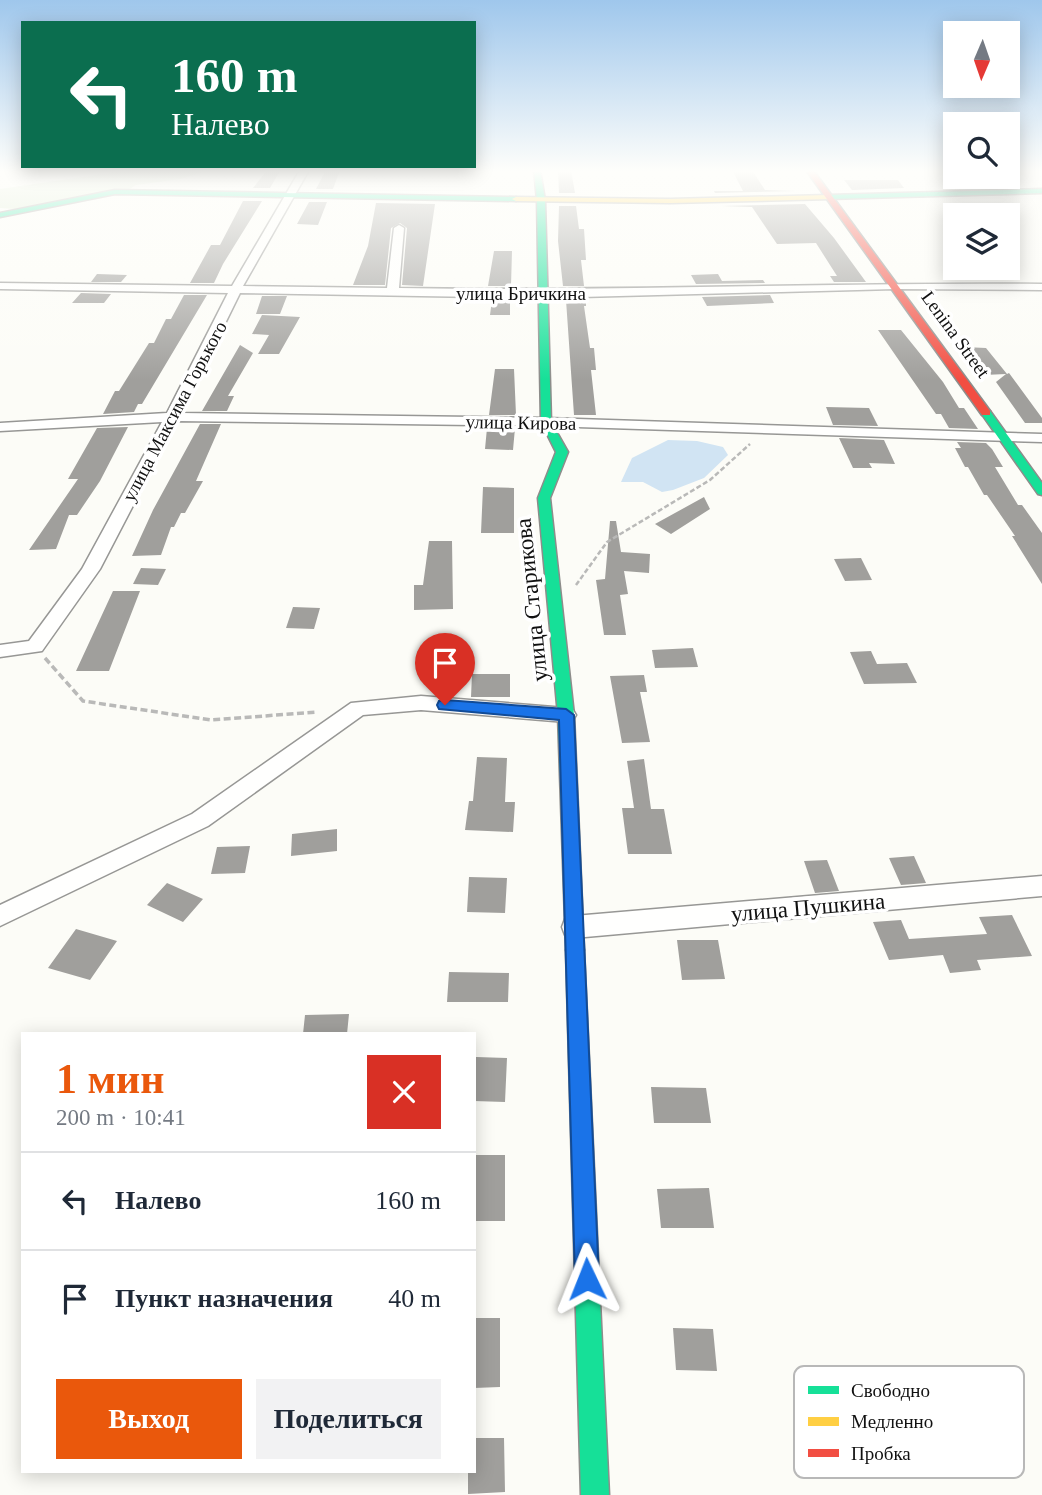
<!DOCTYPE html>
<html lang="ru">
<meta charset="utf-8">
<style>
body{margin:0;font-family:Georgia,serif;background:#f2f2f3;color:#1f2937;height:100vh;display:flex;flex-direction:column;font-size:26px;white-space:nowrap}
*{box-sizing:border-box;margin:0}
p{font-size:23px;color:#747a83}
.icon{flex:none;width:38px;height:38px;fill:none;stroke:currentColor;stroke-width:2;stroke-linecap:round;stroke-linejoin:round}
.map{position:relative;flex:1;overflow:hidden}
.details{position:absolute;left:21px;top:1032px;width:455px;height:441px;display:flex;flex-direction:column;background:#fff;border-radius:0px;box-shadow:0 4px 18px #0003}
.details>*{flex:none}
.top-card{position:absolute;left:21px;top:21px;width:455px;height:147px;border-radius:0px;box-shadow:0 4px 18px #0003;background:#0b6e4f;color:#fff;overflow:hidden}
.needle{width:46px;rotate:182deg}
.tools{position:absolute;left:943px;top:21px;display:grid;gap:14px}
.tools a{display:grid;place-items:center;width:77px;height:77px;border-radius:0px;background:#fff;box-shadow:0 4px 18px #0003;font-size:35px}
.pin{position:absolute;display:grid;place-items:center;width:60px;height:60px;color:#fff;margin:-72px -30px;border-radius:50% 50% 50% 0;rotate:-45deg;box-shadow:0 0 7px #0007}
.pin .icon{rotate:45deg}
.me{position:absolute;width:77px;margin:-38px;rotate:358deg;stroke-linejoin:round;filter:drop-shadow(0 0 5px #0008)}
.turn{display:flex;align-items:center;gap:24px;height:147px;padding:0 35px;font-size:32px}
.turn .icon{width:91px;height:91px;stroke-width:2.5}
.turn b{display:block;font-size:49px;line-height:60px}
.round{display:grid;place-items:center;flex:none;width:74px;height:74px;border-radius:0px;background:#f2f2f3}
.summary{display:flex;align-items:center;justify-content:space-between;height:119px;padding:0 35px}
h1{font-size:42px;font-weight:800;line-height:52px;color:#ea580c}
.cta{display:flex;gap:14px;margin-top:auto;padding:14px 35px}
.cta a{flex:1;height:80px;border-radius:0px;background:#ea580c;color:#fff;font-size:28px;font-weight:800;line-height:80px;text-align:center}
.cta a+a{background:#f2f2f3;color:#1f2937}
ul{padding:0;list-style:none}
li{display:flex;align-items:center;gap:21px;height:98px;padding:0 35px;border-top:2px solid #e0e1e3}
li div{flex:1}
li b{display:block;font-size:26px}
li em{font-style:normal}
.map>svg:first-child{display:block}
.forest{fill:#d4e7c8}
.water{fill:#d1e4f3}
.building{fill:#a09f9c}
.lines{fill:none;stroke-linecap:round;stroke-linejoin:round}
.street-casing{stroke:#979795;stroke-width:3}
.fast-casing{stroke:#8d8d8b;stroke-width:3}
.slow-casing{stroke:#8d8d8b;stroke-width:3}
.jam-casing{stroke:#8d8d8b;stroke-width:3}
.path-far1{stroke:#b9b9b8;stroke-width:2.5;stroke-dasharray:5 2.5;stroke-linecap:butt}
.path{stroke:#b9b9b8;stroke-width:3.5;stroke-dasharray:7 3.5;stroke-linecap:butt}
.street{fill:#fffffe;fill-rule:evenodd}
.fast{fill:#16e098;fill-rule:evenodd}
.slow{fill:#ffcf43;fill-rule:evenodd}
.jam{fill:#f24e42;fill-rule:evenodd}
.route{fill:#1a73e8;stroke:#114b97;stroke-width:2}
.labels{text-anchor:middle;stroke-width:7;stroke-linejoin:round;paint-order:stroke}
.far-street-label{font-size:19px;fill:#111;stroke:#fff}
.street-label{font-size:23px;fill:#111;stroke:#fff}
.key{fill:#fff;stroke:#b8b8b8;stroke-width:2}
.key-label{font-size:19px;fill:#111}
</style>
<div class="map">
<svg width="1042" height="1495" viewBox="0 0 1042 1495">
<rect width="100%" height="100%" fill="#fcfcf7"/>
<path class="forest" d="M131 170H208L181 179 136 185 128 190 15 209 0 208V189Z"/>
<path class="water" d="M668 440 697 441 723 447 728 455 704 478 673 490 662 492 643 482H621L632 458Z"/>
<path class="building" d="M267 170 280 171 270 188H253Z
M326 170H340L333 189H316Z
M558 170H571L575 193H559Z
M732 170H752L765 190 796 191 715 193 714 191H743Z
M844 180H898L904 188 852 190Z
M243 201H262L223 264 214 283H190L211 245H220Z
M309 202H327L318 225 297 224Z
M376 203 435 204 423 286 402 285 407 228 400 223 391 228 385 285H353L368 246Z
M805 204 834 238 866 282H834L830 276H837L816 243 777 244 752 207 721 206Z
M559 206H576L579 229H584L586 260H581L584 286H563L558 241Z
M494 251H512L511 286H488Z
M97 274 127 275 121 282H91Z
M718 274 722 281 763 280 765 283 696 284 691 275Z
M81 293 111 294 104 303H72Z
M184 295H207L142 404H138L134 412 103 414 115 391H119L149 343H154L166 319H171Z
M770 295 774 303 707 306 702 297Z
M262 296H287L280 314H256Z
M492 300H510V315H490Z
M566 300H586V306H584L590 348H594L596 370H591L596 415H574Z
M262 315 300 317 279 354H258L269 335 252 334Z
M878 330H901L943 382 959 408H964L978 429 949 428 941 414H936Z
M240 345 253 353 228 396H234L227 411H202Z
M964 347 986 348 1007 374 1009 373 1042 418V423H1025L996 382 1006 374 984 375Z
M495 369H514L516 415H489Z
M826 407 869 408 878 426 833 425Z
M200 424H221L196 481H203L185 513H181L174 527H171L161 555 132 556 153 510Z
M128 427 100 481 77 515H69L56 549 29 550 78 479H68L97 428Z
M487 428H515L513 450 485 449Z
M839 438 884 440 895 464 869 463 872 468H853Z
M957 442 986 443 992 449 1003 467H995L1018 505H1022L1042 533V584L1012 536H1015L987 495H984L968 467H965L955 448H961Z
M483 487 514 488V533H481Z
M704 497 710 509 671 534 655 524Z
M610 521H616L621 552 650 554 649 573 624 571 628 594 620 595 626 635H604L596 580 605 579Z
M429 541H452L453 609 414 610V585H423Z
M861 558 872 580 845 581 834 559Z
M141 568 166 569 158 585 133 584Z
M113 591H140L109 671H76Z
M293 607 320 608 314 629 286 628Z
M693 648 698 667 655 668 652 650Z
M871 651 877 664 907 663 917 683 864 684 850 652Z
M472 674H510V697H471Z
M644 675 647 692H640L650 742 622 743 610 676Z
M477 757 507 758 505 802H515L513 832 465 830 469 801H473Z
M644 759 651 809H664L672 854H628L622 808H634L627 761Z
M337 829V851L291 856 292 834Z
M250 846 245 873 211 874 217 847Z
M914 856 926 883 901 885 889 858Z
M827 860 839 891 815 893 804 861Z
M469 877 507 878 505 913 467 912Z
M167 883 203 899 183 922 147 905Z
M1012 915 1032 956 977 960 981 970 950 973 943 955 889 960 873 922 901 920 909 939 987 934 979 917Z
M76 929 117 941 90 980 48 968Z
M677 940H718L725 979 682 980Z
M449 972 509 973 508 1002H447Z
M349 1014 347 1034H303L305 1015Z
M476 1057 507 1058 505 1102 474 1101Z
M651 1087 706 1088 711 1123H654Z
M474 1155H505V1221H474Z
M709 1188 714 1228H661L657 1189Z
M474 1318H500V1387L474 1388Z
M673 1328 713 1329 717 1371 676 1370Z
M474 1438H504L505 1492 468 1494V1472H474Z"/>
<g class="lines">
<defs>
<path id="street" d="M300 170H309L243 286 387 288 394 228 399 225 404 228 399 288C613 292 828 282 1042 284V290L895 289 542 298 240 293 181 413 546 418 1042 434V442L546 426 177 421 100 569 42 651 0 657V645L29 641 82 569 162 422 0 431V423L167 413 228 293 0 289V283L232 286Z
M421 696 566 708 573 710 576 715 573 720 566 722 421 710 363 715 208 826 0 926V905L192 814 351 703Z
M1042 876V896L574 938 565 935 562 927 565 919 574 916Z"/>
<path id="fast" d="M534 170H540L545 200 551 422 568 452 550 498 574 715 584 950 582 956 575 958 568 956 566 950 558 715 538 498 556 452 541 422 537 200Z
M1042 189V193L828 199 824 197 828 195Z
M115 190 516 197 520 199 516 201 115 194 0 217V213Z
M982 411H990L1042 483V495L1038 494 981 413Z
M587 1267 595 1271 599 1279 609 1495H581L575 1279 579 1271Z"/>
<path id="slow" d="M828 195 831 199 670 203 516 201 512 199 516 197 670 199Z"/>
<path id="jam" d="M806 170H813L990 411V415H982Z
M575 942 582 944 584 950 599 1279 595 1287 587 1291 579 1287 575 1279 566 950 568 944Z"/>
</defs>
<use href="#street" class="street-casing"/>
<use href="#fast" class="fast-casing"/>
<use href="#slow" class="slow-casing"/>
<use href="#jam" class="jam-casing"/>
<path class="path-far1" d="M576 585 607 542 710 480 750 444"/>
<path class="path" d="M45 658 83 701 211 720 317 712"/>
<use href="#street" class="street"/>
<use href="#fast" class="fast"/>
<use href="#slow" class="slow"/>
<use href="#jam" class="jam"/>
</g>
<linearGradient id="sky" x2="0" y2="1"><stop stop-color="#9fc7ec"/><stop offset="0.45" stop-color="#fefefb"/><stop offset="1" stop-color="#fefefb" stop-opacity="0"/></linearGradient>
<rect width="1042" height="380" fill="url(#sky)"/>
<path class="route" d="M445 700 566 709 574 715 599 1279 595 1287 587 1291 578 1287 575 1279 559 720 439 709 437 705 439 701Z"/>
<g class="labels">
<g class="far-street-label">
<text x="521" y="300">улица Бричкина</text>
<text transform="translate(956 334) rotate(54)" y="7">Lenina Street</text>
<text transform="translate(174 411) rotate(-62)" y="7">улица Максима Горького</text>
<text transform="translate(521 422) rotate(1)" y="7">улица Кирова</text>
</g>
<g class="street-label">
<text transform="translate(531 600) rotate(-96)" y="8">улица Старикова</text>
<text transform="translate(808 907) rotate(-5)" y="8">улица Пушкина</text>
</g>
</g>
<rect x="794" y="1366" width="230" height="112" rx="10" class="key"/>
<rect x="808" y="1386" width="31" height="8" fill="#16e098"/>
<rect x="808" y="1417" width="31" height="9" fill="#ffcf43"/>
<rect x="808" y="1449" width="31" height="8" fill="#f24e42"/>
<g class="key-label">
<text x="851" y="1397">Свободно</text>
<text x="851" y="1428">Медленно</text>
<text x="851" y="1460">Пробка</text>
</g>
</svg>
<div class="tools">
<a><svg class="needle" viewBox="-14 -14 28 28"><path d="M0-13l5 13h-10z" fill="#e53935"/><path d="M0 13l5-13h-10z" fill="#747a83"/></svg></a>
<a><svg class="icon" aria-label="search" viewBox="0 0 24 24"><circle cx="10" cy="10" r="6"/><path d="M15 15l6 6"/></svg></a>
<a><svg class="icon" aria-label="layers" viewBox="0 0 24 24"><path d="M12 4l9 5-9 5-9-5zM3 14l9 5 9-5"/></svg></a>
</div>
<div class="pin" style="left:445px;top:705px;background:#d93025"><svg class="icon" aria-label="arrive" viewBox="0 0 24 24"><path d="M6 21V4h12l-3 4 3 4H6"/></svg></div>
<svg class="me" style="left:587px;top:1279px" viewBox="-20 -20 40 40"><path d="M0-17L14 15 0 8-14 15z" fill="#1a73e8" stroke="#fff" stroke-width="4"/></svg>
<div class="top-card">
<div class="turn"><svg class="icon" aria-label="left" viewBox="0 0 24 24"><path d="M17 20v-9H6M10 6l-5 5 5 5"/></svg><div><b>160 m</b>Налево</div></div>
</div>
<section class="details">
<div class="summary"><div><h1>1 мин</h1><p>200 m · 10:41</p></div><a class="round" style="background:#d93025;color:#fff"><svg class="icon" aria-label="close" viewBox="0 0 24 24"><path d="M6 6l12 12M18 6L6 18"/></svg></a></div>
<ul>
<li><svg class="icon" aria-label="left" viewBox="0 0 24 24"><path d="M17 20v-9H6M10 6l-5 5 5 5"/></svg><div><b>Налево</b></div><em>160 m</em></li>
<li><svg class="icon" aria-label="arrive" viewBox="0 0 24 24"><path d="M6 21V4h12l-3 4 3 4H6"/></svg><div><b>Пункт назначения</b></div><em>40 m</em></li>
</ul>
<div class="cta"><a>Выход</a><a>Поделиться</a></div>
</section>
</div>
